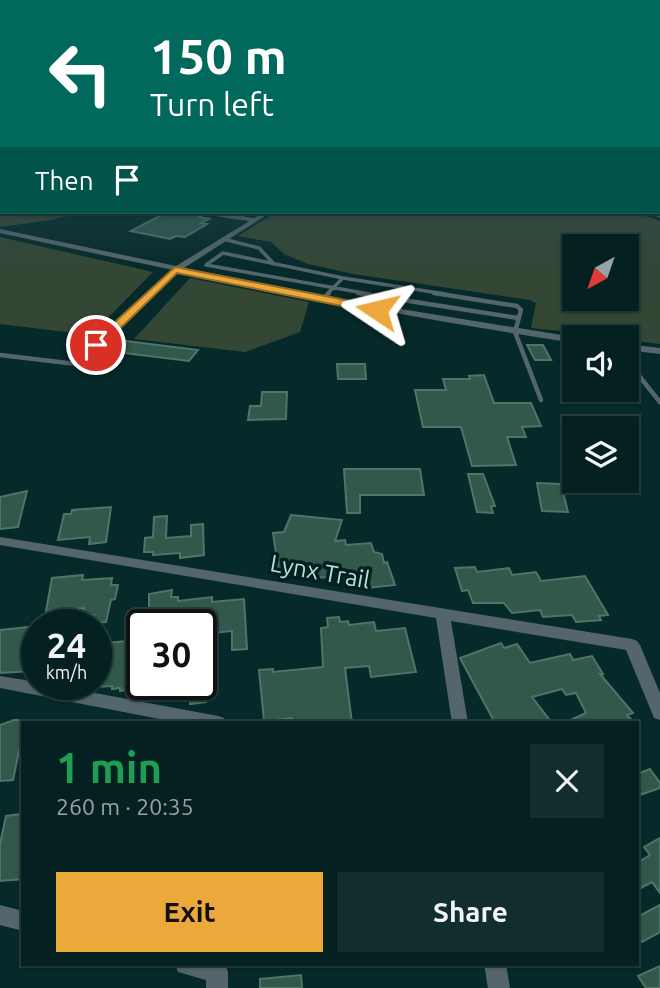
<!DOCTYPE html>
<meta charset="utf-8">
<style>
body{margin:0;font-family:Ubuntu,sans-serif;background:#122d2d;color:#f1f3f6;height:100vh;display:flex;flex-direction:column;font-size:26px;white-space:nowrap}
*{box-sizing:border-box;margin:0}
p{font-size:23px;color:#97a3a5}
.icon{flex:none;width:38px;height:38px;fill:none;stroke:currentColor;stroke-width:2;stroke-linecap:round;stroke-linejoin:round}
.map{position:relative;flex:1;overflow:hidden}
.panel{position:absolute;left:21px;top:721px;width:618px;height:245px;display:flex;flex-direction:column;background:#042020;border-radius:0px;box-shadow:0 2px 5px #0004,0 0 0 2px #253e3e}
.panel>*{flex:none}
.hud{position:absolute;left:0px;top:0px;width:662px;height:214px;box-shadow:0 2px 5px #0004,0 0 0 2px #253e3e;background:#00695c;color:#fff;overflow:hidden}
.needle{width:46px;rotate:220deg}
.buttons{position:absolute;left:562px;top:234px;display:grid;gap:14px}
.buttons a{display:grid;place-items:center;width:77px;height:77px;border-radius:0px;background:#042020;box-shadow:0 2px 5px #0004,0 0 0 2px #253e3e;font-size:35px}
.speed{position:absolute;left:21px;top:609px;display:flex;gap:14px;font-size:35px;font-weight:700;text-align:center}
.speed>*{display:grid;place-content:center;width:91px;height:91px;border-radius:50%;background:#042020;box-shadow:0 2px 5px #0004,0 0 0 2px #253e3e;line-height:1}
.speed small{font-size:18px;font-weight:400}
.speed .limit{border:4px solid #111;border-radius:10px;background:#fff;color:#111}
.pin{position:absolute;display:grid;place-items:center;width:60px;height:60px;color:#fff;margin:-30px;border:4px solid #fff;border-radius:50%;box-shadow:0 2px 7px #0007}
.me{position:absolute;width:77px;margin:-38px;rotate:280deg;stroke-linejoin:round;filter:drop-shadow(0 0 5px #0008)}
.turn{display:flex;align-items:center;gap:24px;height:147px;padding:0 35px;font-size:32px}
.turn .icon{width:91px;height:91px;stroke-width:2.5}
.turn b{display:block;font-size:49px;line-height:60px}
.then{display:flex;align-items:center;height:66px;padding:0 35px;background:#0003;gap:14px;font-size:26px}
.round{display:grid;place-items:center;flex:none;width:74px;height:74px;border-radius:0px;background:#122d2d}
.head{display:flex;align-items:center;justify-content:space-between;height:119px;padding:0 35px}
h1{font-size:42px;font-weight:700;line-height:52px;color:#1e9e55}
.cta{display:flex;gap:14px;margin-top:auto;padding:14px 35px}
.cta a{flex:1;height:80px;border-radius:0px;background:#eda83b;color:#111;font-size:28px;font-weight:700;line-height:80px;text-align:center}
.cta a+a{background:#122d2d;color:#f1f3f6}
.map>svg:first-child{display:block}
.green{fill:#344735;fill-rule:evenodd}
.building{fill:#31584b;stroke:#4e7568;stroke-width:2}
.lines{fill:none;stroke-linecap:round;stroke-linejoin:round}
.lane-far1{stroke:#54666c;stroke-width:3.5}
.lane{stroke:#54666c;stroke-width:4.5}
.street{fill:#54666c;fill-rule:evenodd}
.route{fill:#eda83b;stroke:#9a6d26;stroke-width:2}
.labels{text-anchor:middle;stroke-width:7;stroke-linejoin:round;paint-order:stroke}
.street-label{font-size:24px;fill:#c3dad9;stroke:#002021}
</style>
<div class="map">
<svg width="660" height="988" viewBox="0 0 660 988">
<rect width="100%" height="100%" fill="#062a2a"/>
<path class="green" d="M0 152 2 212H84L51 220 0 227Z
M276 212 639 213 660 221V344L627 340 626 338 531 328 536 303 530 300 353 274 308 264 284 254 271 242 238 236ZM574 247H626V299H574Z
M0 237 153 272 91 335 0 324Z
M190 278 309 302 300 332 245 352 134 339Z"/>
<path class="building" d="M167 212H209L199 217 209 219 201 223 207 224 185 237 176 236 170 239 131 231Z
M126 341 198 350 189 361 116 352Z
M527 345H543L551 360H535Z
M337 364H365L366 379H338Z
M484 375 494 403H531L541 426 522 427 526 437H507L516 465 472 466 461 427H423L415 390H446L443 379H470L469 376Z
M262 392H287L286 419 248 420 250 406H261Z
M344 469H420L424 495H360V513H347Z
M468 474H483L495 506H491L493 513 477 512Z
M537 483 561 484 568 512 542 511Z
M27 491 18 527 0 529V497Z
M111 507 106 542 89 544 90 537 58 540 64 514H71L72 510Z
M291 515 342 520 335 541 345 540 346 545 371 543 374 552 382 554 384 563 387 562 395 585 368 588 366 580 340 583 339 578 333 577 309 578V575L302 576V571L279 573 273 533 284 532Z
M167 516 166 538 191 536V525L203 524 204 555 180 558V553L153 555V552H144L145 538 153 537 154 517Z
M475 567 477 572 509 568 512 575 536 572 541 581 585 576 608 615 599 616 601 620 576 622 572 615 543 617 540 610 512 613 504 603H473L468 590 462 591 455 568Z
M83 575 82 580 112 578 111 585H118L115 599 111 600 106 622 92 623 94 615 82 616 84 608 46 611 52 578Z
M172 590 171 597H178V601L212 597V602L244 599 247 649 232 650V631L201 634V625H149V594Z
M339 617 340 622 348 621 349 625 374 622 376 631 405 628 416 672 371 677 369 666 345 668 352 723H292V718L264 721 259 670 273 669V672L323 667 321 628 328 627 327 618Z
M37 626V656L32 671 0 673V630Z
M138 640 137 655H142V687L120 691V688L112 689V686L96 687V644Z
M501 643 504 648 517 644 530 663 570 654 573 660 592 656 603 674H600L633 713 627 715 634 723H564L586 713 576 693 566 695 562 689 532 697 552 723H495L460 658Z
M190 684H206V702L190 704Z
M14 720H23V751H19L13 780 0 781V725Z
M650 769 660 783V788L637 796V774Z
M21 814 23 879 0 881V844L6 816Z
M660 838V893L652 882 637 890V863L650 855 644 847Z
M660 905V932L642 942 637 935V917Z
M660 966V988H646L638 976Z
M301 975 302 988H260V979Z"/>
<g class="lines">
<path class="lane-far1" d="M224 212 219 215 255 220
M239 218 249 212
M223 239 259 248 274 264
M149 294 175 270
M327 294 343 278
M369 294 206 265 223 253 343 278 445 294"/>
<path class="lane" d="M358 293 518 318
M434 293 517 306 521 310 515 332 541 400
M322 300 329 293
M626 353 636 372 660 402
M0 355 76 364 151 293"/>
<path class="street" d="M264 212H271L184 268 358 302 574 337 576 338H574V343C380 313 191 275 0 233V229L176 266Z
M647 212 660 214V218L648 213Z
M626 344 660 348V354L626 350Z
M0 537 632 639 637 641 640 645 660 693V720L654 718 652 713 626 650 451 621 468 723H452L436 618 0 545Z
M0 676 37 682V684H47L218 716 224 718 226 723H180L0 688Z
M0 905 23 911V931L0 925Z
M175 964H225L228 972V988H206V980L178 972Z
M484 964H506L510 988H488Z"/>
</g>
<linearGradient id="sky" x2="0" y2="1"><stop stop-color="#031717"/><stop offset="0.49" stop-color="#2a4a55"/><stop offset="1" stop-color="#2a4a55" stop-opacity="0"/></linearGradient>
<rect width="660" height="270" fill="url(#sky)"/>
<path class="route" d="M175 267 377 306 382 310 377 313 177 273 100 348H92V343Z"/>
<g class="labels">
<g class="street-label">
<text transform="translate(320 572) rotate(10)" y="8">Lynx Trail</text>
</g>
</g>
</svg>
<div class="buttons">
<a><svg class="needle" viewBox="-14 -14 28 28"><path d="M0-13l5 13h-10z" fill="#e53935"/><path d="M0 13l5-13h-10z" fill="#97a3a5"/></svg></a>
<a><svg class="icon" aria-label="sound" viewBox="0 0 24 24"><path d="M4 9h4l5-4v14l-5-4H4zM17 9q2 3 0 6"/></svg></a>
<a><svg class="icon" aria-label="layers" viewBox="0 0 24 24"><path d="M12 4l9 5-9 5-9-5zM3 14l9 5 9-5"/></svg></a>
</div>
<div class="speed"><div>24<small>km/h</small></div><div class="limit">30</div></div>
<div class="pin" style="left:96px;top:345px;background:#d93025"><svg class="icon" aria-label="arrive" viewBox="0 0 24 24"><path d="M6 21V4h12l-3 4 3 4H6"/></svg></div>
<svg class="me" style="left:377px;top:310px" viewBox="-20 -20 40 40"><path d="M0-17L14 15 0 8-14 15z" fill="#eda83b" stroke="#fff" stroke-width="4"/></svg>
<div class="hud">
<div class="turn"><svg class="icon" aria-label="left" viewBox="0 0 24 24"><path d="M17 20v-9H6M10 6l-5 5 5 5"/></svg><div><b>150 m</b>Turn left</div></div>
<div class="then">Then<svg class="icon" aria-label="arrive" viewBox="0 0 24 24"><path d="M6 21V4h12l-3 4 3 4H6"/></svg></div>
</div>
<section class="panel">
<div class="head"><div><h1>1 min</h1><p>260 m · 20:35</p></div><a class="round"><svg class="icon" aria-label="close" viewBox="0 0 24 24"><path d="M6 6l12 12M18 6L6 18"/></svg></a></div>
<div class="cta"><a>Exit</a><a>Share</a></div>
</section>
</div>
